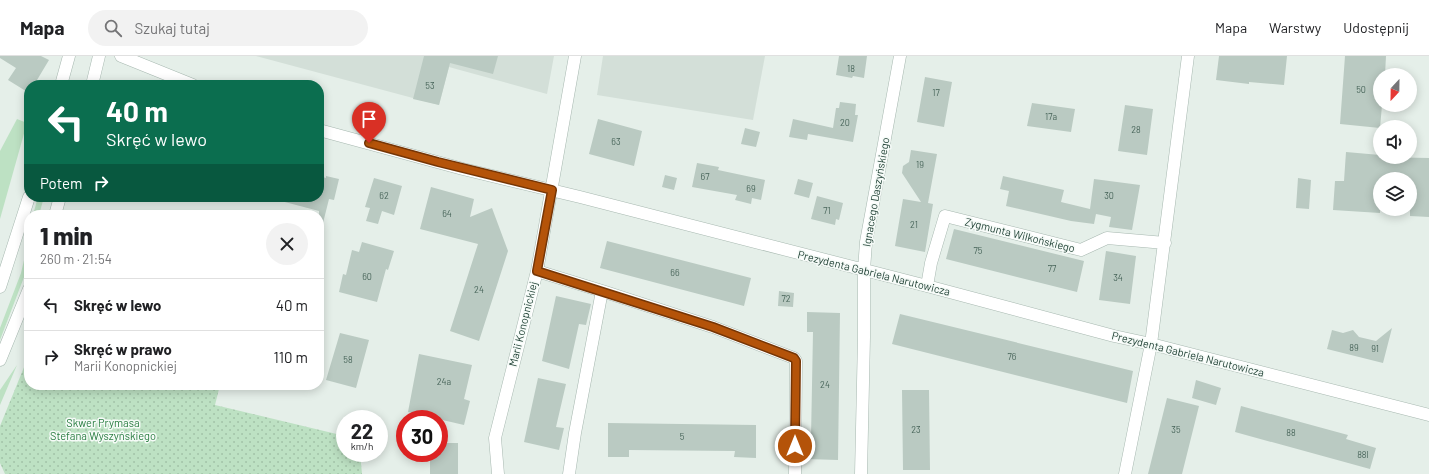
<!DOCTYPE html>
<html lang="pl">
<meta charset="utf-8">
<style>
body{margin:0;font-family:Barlow,sans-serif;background:#f2f2f2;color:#202124;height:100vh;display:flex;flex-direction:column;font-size:15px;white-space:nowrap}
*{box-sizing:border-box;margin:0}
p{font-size:13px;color:#757577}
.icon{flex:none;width:22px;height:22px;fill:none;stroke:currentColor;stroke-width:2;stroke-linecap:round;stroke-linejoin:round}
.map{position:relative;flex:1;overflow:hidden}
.details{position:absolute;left:24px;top:154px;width:300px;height:180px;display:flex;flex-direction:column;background:#fff;border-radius:16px;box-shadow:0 2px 10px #0003}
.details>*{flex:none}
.banner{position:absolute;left:24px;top:24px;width:300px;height:122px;border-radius:16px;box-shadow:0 2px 10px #0003;background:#0b6e4f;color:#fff;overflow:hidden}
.needle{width:26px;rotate:202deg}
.fabs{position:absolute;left:1373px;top:12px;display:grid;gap:8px}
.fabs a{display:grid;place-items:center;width:44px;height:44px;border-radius:50%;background:#fff;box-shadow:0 2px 10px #0003;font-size:20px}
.speed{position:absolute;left:336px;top:354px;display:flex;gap:8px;font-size:20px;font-weight:700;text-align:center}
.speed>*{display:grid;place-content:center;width:52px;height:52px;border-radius:50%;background:#fff;box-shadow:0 2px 10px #0003;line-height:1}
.speed small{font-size:10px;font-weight:400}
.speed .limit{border:6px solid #d22;background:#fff;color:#111}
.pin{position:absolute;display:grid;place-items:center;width:34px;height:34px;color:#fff;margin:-41px -17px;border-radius:50% 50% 50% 0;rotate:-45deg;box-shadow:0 0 4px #0007}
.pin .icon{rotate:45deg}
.me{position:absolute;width:44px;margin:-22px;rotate:0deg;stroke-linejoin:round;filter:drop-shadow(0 0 3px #0008)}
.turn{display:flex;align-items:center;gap:14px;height:84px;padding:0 16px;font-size:18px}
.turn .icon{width:52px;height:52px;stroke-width:2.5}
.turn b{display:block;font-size:28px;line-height:34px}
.then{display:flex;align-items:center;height:38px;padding:0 16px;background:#0003;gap:8px;font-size:15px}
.round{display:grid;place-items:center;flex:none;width:42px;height:42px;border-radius:21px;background:#f2f2f2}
.overview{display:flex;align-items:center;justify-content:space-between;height:68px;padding:0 16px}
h1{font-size:24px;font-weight:800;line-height:30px}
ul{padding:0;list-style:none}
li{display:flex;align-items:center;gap:12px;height:52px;padding:0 16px;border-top:1px solid #e0e0e0}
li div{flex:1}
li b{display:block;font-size:15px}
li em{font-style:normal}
header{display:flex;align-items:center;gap:24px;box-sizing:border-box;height:56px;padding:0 20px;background:#fff;border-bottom:1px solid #e0e0e0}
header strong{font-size:19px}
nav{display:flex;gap:22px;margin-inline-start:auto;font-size:14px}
.search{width:280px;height:36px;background:#f2f2f2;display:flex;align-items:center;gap:10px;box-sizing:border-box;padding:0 14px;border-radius:22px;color:#757577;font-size:15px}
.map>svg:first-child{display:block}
.built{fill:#d3dfd8}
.grass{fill:#bde1c3}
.park{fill:url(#park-dots)}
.building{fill:#bacac2}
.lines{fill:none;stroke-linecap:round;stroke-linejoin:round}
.minor-casing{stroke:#a7b8b0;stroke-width:13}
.minor{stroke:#fff;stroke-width:12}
.route-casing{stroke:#753606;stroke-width:10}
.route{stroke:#b45309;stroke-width:7}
.labels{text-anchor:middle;stroke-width:3;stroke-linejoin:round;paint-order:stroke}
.number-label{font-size:9px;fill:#48655a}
.street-label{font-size:11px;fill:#224337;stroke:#f6fbf8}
.park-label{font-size:11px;fill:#297d41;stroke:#f6fbf8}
</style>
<header>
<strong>Mapa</strong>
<div class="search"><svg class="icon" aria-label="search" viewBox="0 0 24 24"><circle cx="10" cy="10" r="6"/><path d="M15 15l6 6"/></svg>Szukaj tutaj</div>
<nav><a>Mapa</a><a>Warstwy</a><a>Udostępnij</a></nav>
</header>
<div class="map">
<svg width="1429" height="418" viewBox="0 0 1429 418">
<defs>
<pattern id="park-dots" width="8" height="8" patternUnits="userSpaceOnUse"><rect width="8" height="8" fill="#bde1c3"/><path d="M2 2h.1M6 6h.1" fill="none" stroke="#a2c2a8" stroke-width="1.8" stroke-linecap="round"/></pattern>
</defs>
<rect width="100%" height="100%" fill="#e5efe9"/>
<path class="built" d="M256 0H554L547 38 449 11 439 49Z
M603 0H765L753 64 597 39Z"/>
<path class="grass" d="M17 63 27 67 0 163V95Z
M38 141H44L39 159H33Z
M29 183V208L0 284V272L21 217Z
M17 309 0 349V334Z"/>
<path class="park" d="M29 299V329H220L215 349 345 380V397H360L362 418H5L0 407V370Z"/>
<path class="building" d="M0 0H41L49 4 34 29H29V37L8 24 16 12 0 2Z
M424 0H498L493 18 450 7 439 49 413 43Z
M839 0H867L864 22 853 20 852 22 836 19Z
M1219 0H1287L1284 29 1249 26V28L1216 24Z
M1345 0H1386L1385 19H1380V49H1382L1380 72 1340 68Z
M925 21 952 26 944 71 917 66Z
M840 46 856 48 855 59H858L853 86 808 78 807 84 789 81 793 63 833 72 836 52H839Z
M1032 47 1075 53 1071 76 1027 70Z
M1125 49 1153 53 1147 99 1118 95Z
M598 63 642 75 634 110 589 98Z
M745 72 760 76 756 91 741 88Z
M911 94 937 98 928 147 933 148 925 196 895 190 903 143 921 146 902 117 903 110 909 106Z
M1346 96 1380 99V101L1429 102V161L1410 160V123H1380V157L1333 154 1335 125H1344Z
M697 107 719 111 718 114 765 124 761 144 752 142 751 148 735 144 737 139 692 131Z
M665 119 677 122 674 134 662 131Z
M319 120 326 122V120L339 123 334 144 329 143 323 167 319 166V155L281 145 282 141H319Z
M1003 120 1064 134 1061 146 1090 153 1094 123 1140 129 1132 174 1109 171 1111 161 1096 158 1094 168 1071 165 1006 150 1009 135 1000 133Z
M374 122 402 130 394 159 382 155 378 168 366 165 370 152 365 151Z
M1298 122 1311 124 1309 153 1296 152Z
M798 123 813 127 809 142 794 138Z
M431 131 474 143 470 161 492 152 508 195 479 285 450 275 478 188 420 173Z
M817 140 843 147 839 164 836 163 835 169 811 163Z
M954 173 1084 205 1077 236 946 203Z
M607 185 751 222 744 250 600 212Z
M362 186 394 195 388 214 386 213 377 246 339 236 343 218 346 219 352 194 359 196Z
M1106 195 1136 200 1130 248 1099 244Z
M779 235 794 237 793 251 778 250Z
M556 240 591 248 586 269 579 268 569 313 542 305Z
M807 256 840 257 838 404 806 403V382H811L813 276H807Z
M900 258 1133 315 1127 347 892 288Z
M1392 272 1383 307 1327 293 1332 274 1343 277 1353 274 1359 281 1376 285Z
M340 277 369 284 356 332 326 324Z
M419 298 472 309 464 343 470 345 464 369 408 356Z
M538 322 566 328 556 371 564 372 559 394 524 386Z
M1196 324 1221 332 1216 349 1192 342Z
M902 334H929L930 414H903Z
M1167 342 1199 350 1182 418H1148Z
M1241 350 1348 379 1346 383 1376 392 1370 413 1235 376Z
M608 367 756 369V402L734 401 735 395 629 394V401H608Z
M439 387H458V418H430V397H439Z"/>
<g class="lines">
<defs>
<path id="minor" d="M121 0 193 29
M61 29 69 0
M92 29 99 0
M319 74 463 113 580 141 927 230 1114 280 1151 288 1429 359
M55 159 60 141
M537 215 602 235 575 377 569 418
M927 230 931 207 945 160 1081 194 1107 182 1165 187
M0 231 29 141
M602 235 713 271 794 302 796 305 795 418
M0 304 29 233
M498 418 495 382 537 215 575 0
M861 418 864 281V214L866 186 900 0
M1125 418 1151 288 1188 0"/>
</defs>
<use href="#minor" class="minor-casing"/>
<use href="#minor" class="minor"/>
</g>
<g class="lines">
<defs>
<path id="route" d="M369 87 438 106 552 134 537 215 713 271 794 302 796 305 795 390"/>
</defs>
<use href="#route" class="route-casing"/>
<use href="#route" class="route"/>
</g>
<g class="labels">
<g class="number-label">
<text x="851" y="16">18</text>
<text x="430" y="33">53</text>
<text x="1361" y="37">50</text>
<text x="936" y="40">17</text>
<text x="1051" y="64">17a</text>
<text x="845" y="70">20</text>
<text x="1136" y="77">28</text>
<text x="616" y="89">63</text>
<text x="920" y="112">19</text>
<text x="705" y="124">67</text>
<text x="751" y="136">69</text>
<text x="384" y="143">62</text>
<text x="1109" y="143">30</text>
<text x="827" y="158">71</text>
<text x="447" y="161">64</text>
<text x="914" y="172">21</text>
<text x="978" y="198">75</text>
<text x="1052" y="216">77</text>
<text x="675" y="220">66</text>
<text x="367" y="224">60</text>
<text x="1118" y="225">34</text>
<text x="479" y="237">24</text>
<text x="786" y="246">72</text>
<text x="1354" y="295">89</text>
<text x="1375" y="296">91</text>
<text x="1012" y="304">76</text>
<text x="348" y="307">58</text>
<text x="444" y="329">24a</text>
<text x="825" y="332">24</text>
<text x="916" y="377">23</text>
<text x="1176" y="377">35</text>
<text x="1291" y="380">88</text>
<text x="682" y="384">5</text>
<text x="1363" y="402">88I</text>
</g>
<g class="street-label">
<text transform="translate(876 136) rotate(-80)" y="4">Ignacego Daszyńskiego</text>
<text transform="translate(1020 179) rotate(14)" y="4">Zygmunta Wilkońskiego</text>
<text transform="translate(874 217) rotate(14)" y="4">Prezydenta Gabriela Narutowicza</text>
<text transform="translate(523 268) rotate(-76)" y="4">Marii Konopnickiej</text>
<text transform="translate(1188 298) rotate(14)" y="4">Prezydenta Gabriela Narutowicza</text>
</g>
<g class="park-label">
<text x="103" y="371">Skwer Prymasa<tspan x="103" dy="13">Stefana Wyszyńskiego</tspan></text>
</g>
</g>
</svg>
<div class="fabs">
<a><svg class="needle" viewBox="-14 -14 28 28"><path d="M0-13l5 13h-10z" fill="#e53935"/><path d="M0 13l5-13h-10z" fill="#757577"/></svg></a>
<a><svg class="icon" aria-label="sound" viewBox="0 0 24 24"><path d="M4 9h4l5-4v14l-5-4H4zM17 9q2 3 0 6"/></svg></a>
<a><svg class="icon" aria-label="layers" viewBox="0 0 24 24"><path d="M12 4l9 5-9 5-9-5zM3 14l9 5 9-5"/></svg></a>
</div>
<div class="speed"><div>22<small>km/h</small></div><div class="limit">30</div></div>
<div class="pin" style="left:369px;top:87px;background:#d93025"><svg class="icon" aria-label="arrive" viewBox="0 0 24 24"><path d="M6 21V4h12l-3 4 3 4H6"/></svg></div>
<svg class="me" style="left:795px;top:390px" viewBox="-20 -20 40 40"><circle r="17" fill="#b45309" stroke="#fff" stroke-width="3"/><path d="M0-11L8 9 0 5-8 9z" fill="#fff"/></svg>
<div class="banner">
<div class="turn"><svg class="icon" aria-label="left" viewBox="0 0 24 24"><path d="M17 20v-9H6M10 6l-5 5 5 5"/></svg><div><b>40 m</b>Skręć w lewo</div></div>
<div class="then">Potem<svg class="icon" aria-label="right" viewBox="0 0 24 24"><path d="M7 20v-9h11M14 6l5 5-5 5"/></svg></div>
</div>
<section class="details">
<div class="overview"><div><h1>1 min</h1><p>260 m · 21:54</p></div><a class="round"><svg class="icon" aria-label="close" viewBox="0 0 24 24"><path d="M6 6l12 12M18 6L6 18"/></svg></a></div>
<ul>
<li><svg class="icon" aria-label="left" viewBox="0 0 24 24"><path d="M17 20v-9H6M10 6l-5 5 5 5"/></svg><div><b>Skręć w lewo</b></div><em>40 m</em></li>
<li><svg class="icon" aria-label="right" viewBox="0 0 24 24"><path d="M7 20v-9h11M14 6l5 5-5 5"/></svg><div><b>Skręć w prawo</b><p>Marii Konopnickiej</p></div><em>110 m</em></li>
</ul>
</section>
</div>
